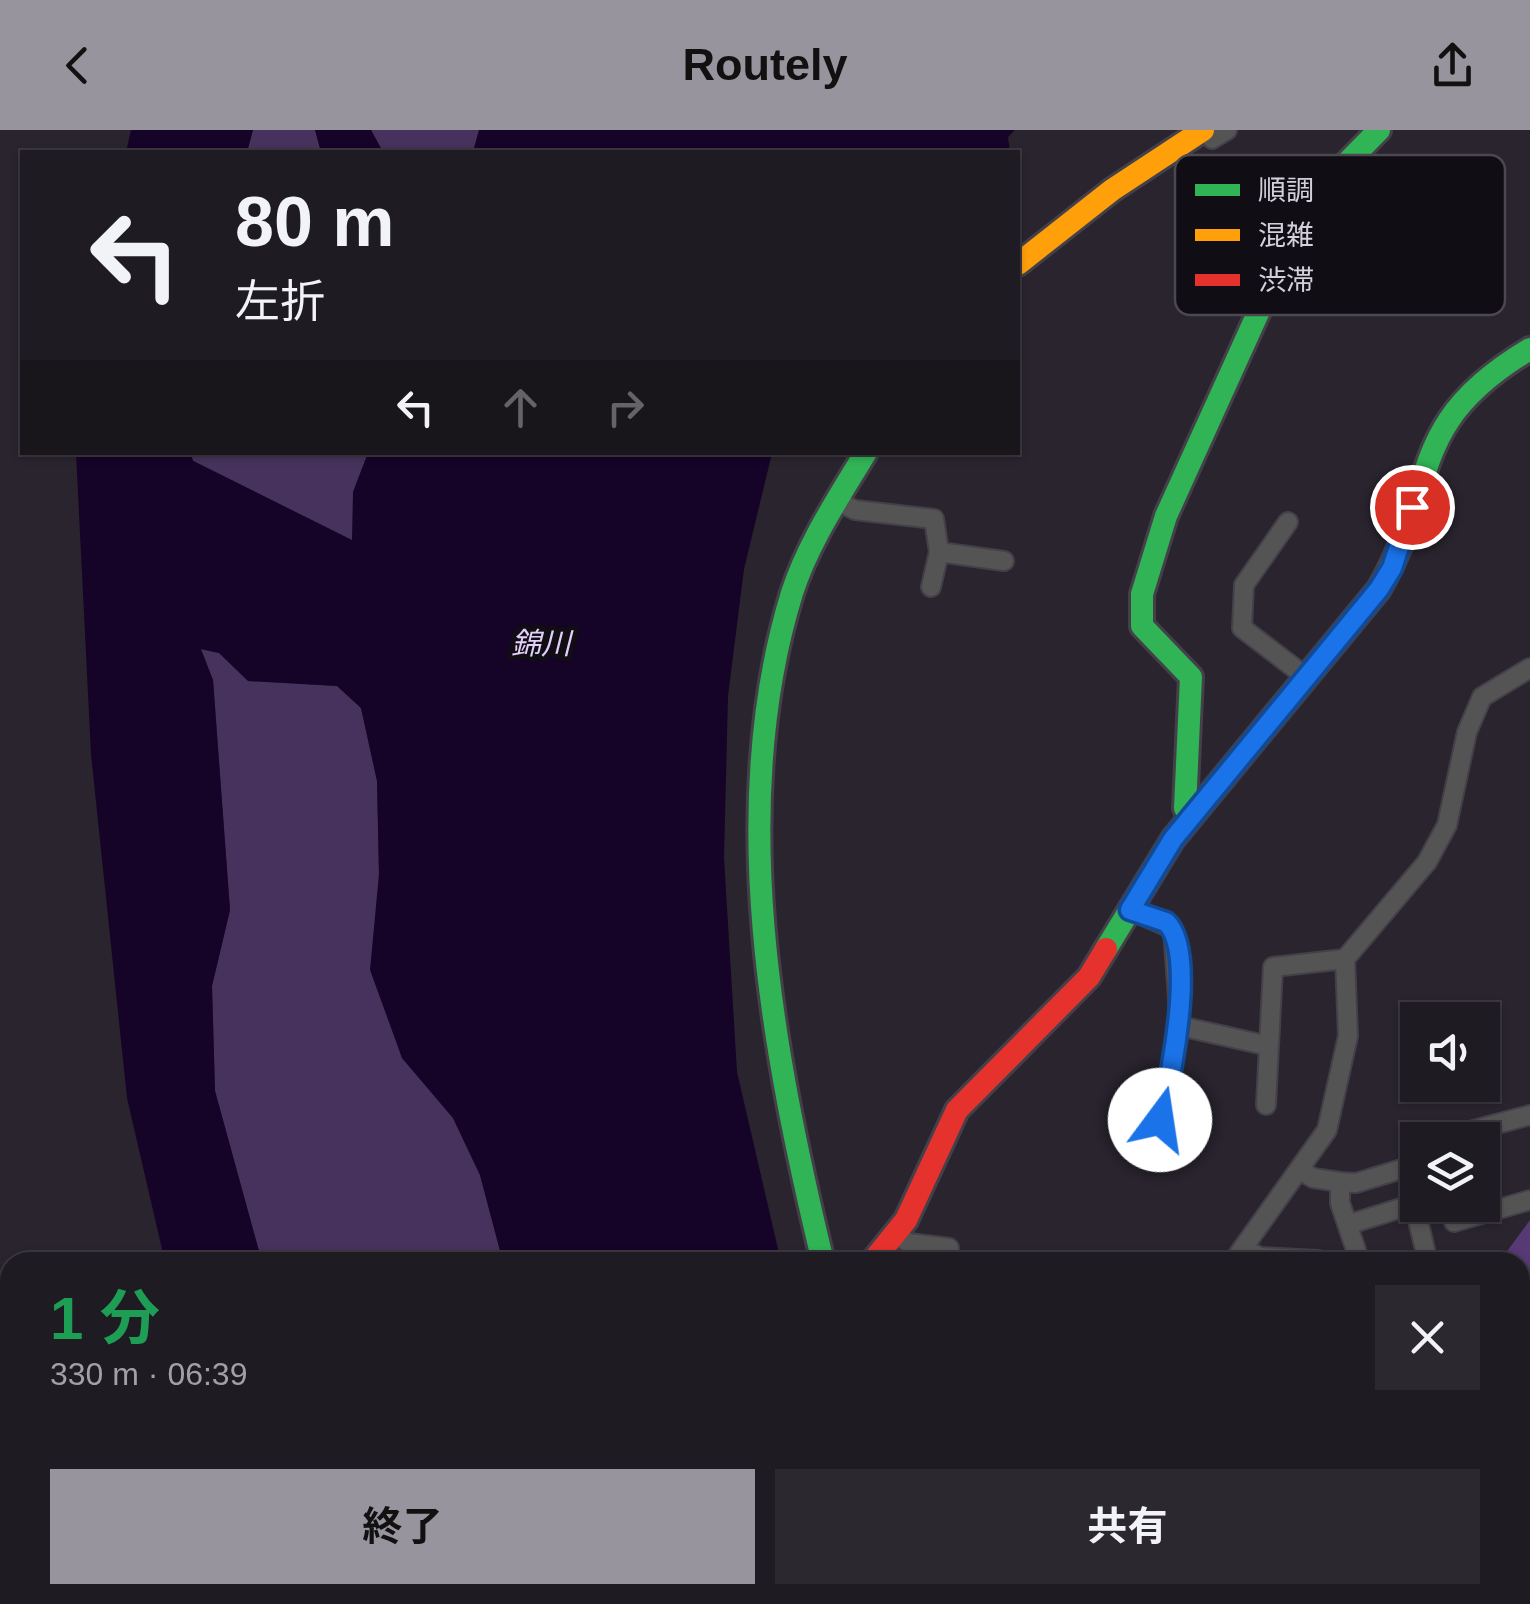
<!DOCTYPE html>
<html lang="ja">
<meta charset="utf-8">
<style>
body{margin:0;font-family:Helvetica,"Noto Sans JP",sans-serif;background:#2c282f;color:#f1f3f6;height:100vh;display:flex;flex-direction:column;font-size:38px;white-space:nowrap}
*{box-sizing:border-box;margin:0}
p{font-size:32px;color:#a1a1a5}
.icon{flex:none;width:55px;height:55px;fill:none;stroke:currentColor;stroke-width:2;stroke-linecap:round;stroke-linejoin:round}
.map{position:relative;flex:1;overflow:hidden}
.side{position:absolute;left:0px;top:1122px;width:1530px;height:352px;display:flex;flex-direction:column;background:#1f1b22;border-radius:30px 30px 0 0;box-shadow:0 2px 8px #0004,0 0 0 2px #3c3940}
.side>*{flex:none}
.top-card{position:absolute;left:20px;top:20px;width:1000px;height:305px;border-radius:0px;box-shadow:0 2px 8px #0004,0 0 0 2px #3c3940;background:#1f1b22;color:#f1f3f6;overflow:hidden}
.tools{position:absolute;left:1400px;top:872px;display:grid;gap:20px}
.tools a{display:grid;place-items:center;width:100px;height:100px;border-radius:0px;background:#1f1b22;box-shadow:0 2px 8px #0004,0 0 0 2px #3c3940;font-size:50px}
.pin{position:absolute;display:grid;place-items:center;width:85px;height:85px;color:#fff;margin:-42px;border:5px solid #fff;border-radius:50%;box-shadow:0 2px 10px #0007}
.me{position:absolute;width:110px;margin:-55px;rotate:14deg;stroke-linejoin:round;filter:drop-shadow(0 0 8px #0008)}
.turn{display:flex;align-items:center;gap:35px;height:210px;padding:0 50px;font-size:45px}
.turn .icon{width:130px;height:130px;stroke-width:2.5}
.turn b{display:block;font-size:70px;line-height:85px}
.lanes{display:flex;align-items:center;height:95px;padding:0 50px;background:#0003;justify-content:center;gap:50px;direction:ltr}
.lanes .off{opacity:.35}
.round{display:grid;place-items:center;flex:none;width:105px;height:105px;border-radius:0px;background:#2c282f}
.summary{display:flex;align-items:center;justify-content:space-between;height:170px;padding:0 50px}
h1{font-size:60px;font-weight:700;line-height:75px;color:#1e9e55}
.action{display:flex;gap:20px;margin-top:auto;padding:20px 50px}
.action a{flex:1;height:115px;border-radius:0px;background:#98949e;color:#111;font-size:40px;font-weight:700;line-height:115px;text-align:center}
.action a+a{background:#2c282f;color:#f1f3f6}
header{display:flex;justify-content:space-between;align-items:center;height:130px;padding:0 50px;background:#98949e;color:#111;font-size:45px;font-weight:700}
.map>svg:first-child{display:block}
.green{fill:#46325c}
.forest{fill:#573974}
.water{fill:#160328}
.lines{fill:none;stroke-linecap:round;stroke-linejoin:round}
.street-casing{stroke:#444049;stroke-width:22}
.fast-casing{stroke:#444049;stroke-width:28}
.slow-casing{stroke:#444049;stroke-width:28}
.jam-casing{stroke:#444049;stroke-width:28}
.street{stroke:#545454;stroke-width:18}
.fast{stroke:#30b455;stroke-width:22}
.slow{stroke:#ff9f0a;stroke-width:22}
.jam{stroke:#e5322d;stroke-width:22}
.route-casing{stroke:#114b97;stroke-width:25}
.route{stroke:#1a73e8;stroke-width:18}
.labels{text-anchor:middle;stroke-width:10;stroke-linejoin:round;paint-order:stroke}
.water-label{font-size:30px;font-style:italic;fill:#e2d0f8;stroke:#100d14}
.key{fill:#100d14;stroke:#4b484f;stroke-width:2.5}
.key-label{font-size:28px;fill:#d4d0da}
</style>
<header><svg class="icon" aria-label="back" viewBox="0 0 24 24"><path d="M15 5l-7 7 7 7"/></svg>Routely<svg class="icon" aria-label="share" viewBox="0 0 24 24"><path d="M12 15V3M7 8l5-5 5 5M5 13v7h14v-7"/></svg></header>
<div class="map">
<svg width="1530" height="1474" viewBox="0 0 1530 1474">
<rect width="100%" height="100%" fill="#29242e"/>
<path class="green" d="M253 0H315L321 22H247Z
M371 0H479L473 22H383Z
M191 323H368L353 362V411L192 330Z
M200 519 219 523 249 551 337 556 361 578 377 651 379 744 402 928 453 988 480 1045 503 1132H262L215 961 212 856 230 780 213 550Z
M349 1465H573L576 1474H355Z"/>
<path class="forest" d="M1530 1090V1230L1520 1231V1132H1499Z"/>
<path class="water" d="M131 0H253L247 22H126Z
M315 0H371L383 22H321Z
M479 0H1015L1008 7 1010 22H473Z
M76 323H191L193 331 352 410 353 362 368 323H772L744 439 728 566 724 728 737 942 781 1132H503L480 1045 453 988 402 928 370 840 379 744 377 651 361 578 337 556 248 551 219 523 201 519 213 550 230 780 212 856 215 961 262 1132H165L127 968 91 624Z
M573 1465H853L854 1474H576Z"/>
<g class="lines">
<defs>
<path id="street" d="M1206 0 1212 9 1227 0
M835 370 855 380 934 389 939 422 931 457
M1288 392 1244 455 1242 498 1306 547
M939 422 1004 431
M1130 780 1173 799 1180 896 1269 916
M1266 975 1273 837 1345 829
M1160 989 1180 896
M1436 1010 1530 985
M1300 1040 1313 1048 1340 1052V1073L1360 1132
M1340 1052 1356 1053 1418 1034
M1450 1075 1454 1092 1530 1070
M1350 1094 1414 1074 1428 1132
M897 1105 909 1113 949 1118 950 1132
M1243 1119 1260 1127 1318 1130
M1233 1132 1327 1000 1348 906 1345 829 1427 732 1447 695 1467 602 1482 567 1530 538
M1454 1132 1457 1131
M915 1465 916 1474
M1454 1465 1461 1474
M396 1474 419 1465
M1064 1474 1067 1465
M1133 1474 1135 1465"/>
<path id="fast" d="M1190 687 1185 678 1191 547 1142 496V464L1166 386 1263 172 1332 48 1379 0
M1106 819 1173 709 1379 459C1440 353 1404 294 1530 219
M823 1132C772 920 726 677 792 463 808 413 839 367 866 322
M0 1412 10 1438
M21 1465 25 1474
M496 1474 518 1465"/>
<path id="slow" d="M1018 134 1112 60 1203 0"/>
<path id="jam" d="M872 1132 906 1090 957 980 1089 847 1106 819
M1520 1280 1530 1274
M1417 1465 1418 1474"/>
</defs>
<use href="#street" class="street-casing"/>
<use href="#fast" class="fast-casing"/>
<use href="#slow" class="slow-casing"/>
<use href="#jam" class="jam-casing"/>
<use href="#street" class="street"/>
<use href="#fast" class="fast"/>
<use href="#slow" class="slow"/>
<use href="#jam" class="jam"/>
</g>
<g class="lines">
<defs>
<path id="route" d="M1160 990C1170 951 1198 821 1166 792L1130 780 1173 709 1379 459 1392 438 1412 377"/>
</defs>
<use href="#route" class="route-casing"/>
<use href="#route" class="route"/>
</g>
<g class="labels">
<g class="water-label">
<text x="541" y="524">錦川</text>
</g>
</g>
<rect x="1175" y="25" width="330" height="160" rx="15" class="key"/>
<rect x="1195" y="54" width="45" height="12" fill="#30b455"/>
<rect x="1195" y="99" width="45" height="12" fill="#ff9f0a"/>
<rect x="1195" y="144" width="45" height="12" fill="#e5322d"/>
<g class="key-label">
<text x="1258" y="70">順調</text>
<text x="1258" y="115">混雑</text>
<text x="1258" y="160">渋滞</text>
</g>
</svg>
<div class="tools">
<a><svg class="icon" aria-label="sound" viewBox="0 0 24 24"><path d="M4 9h4l5-4v14l-5-4H4zM17 9q2 3 0 6"/></svg></a>
<a><svg class="icon" aria-label="layers" viewBox="0 0 24 24"><path d="M12 4l9 5-9 5-9-5zM3 14l9 5 9-5"/></svg></a>
</div>
<div class="pin" style="left:1412px;top:377px;background:#d93025"><svg class="icon" aria-label="arrive" viewBox="0 0 24 24"><path d="M6 21V4h12l-3 4 3 4H6"/></svg></div>
<svg class="me" style="left:1160px;top:990px" viewBox="-20 -20 40 40"><circle r="19" fill="#fff"/><path d="M0-13L10 11 0 6-10 11z" fill="#1a73e8"/></svg>
<div class="top-card">
<div class="turn"><svg class="icon" aria-label="left" viewBox="0 0 24 24"><path d="M17 20v-9H6M10 6l-5 5 5 5"/></svg><div><b>80 m</b>左折</div></div>
<div class="lanes"><svg class="icon" aria-label="left" viewBox="0 0 24 24"><path d="M17 20v-9H6M10 6l-5 5 5 5"/></svg><svg class="icon off" aria-label="ahead" viewBox="0 0 24 24"><path d="M12 20V5M6 11l6-6 6 6"/></svg><svg class="icon off" aria-label="right" viewBox="0 0 24 24"><path d="M7 20v-9h11M14 6l5 5-5 5"/></svg></div>
</div>
<section class="side">
<div class="summary"><div><h1>1 分</h1><p>330 m · 06:39</p></div><a class="round"><svg class="icon" aria-label="close" viewBox="0 0 24 24"><path d="M6 6l12 12M18 6L6 18"/></svg></a></div>
<div class="action"><a>終了</a><a>共有</a></div>
</section>
</div>
